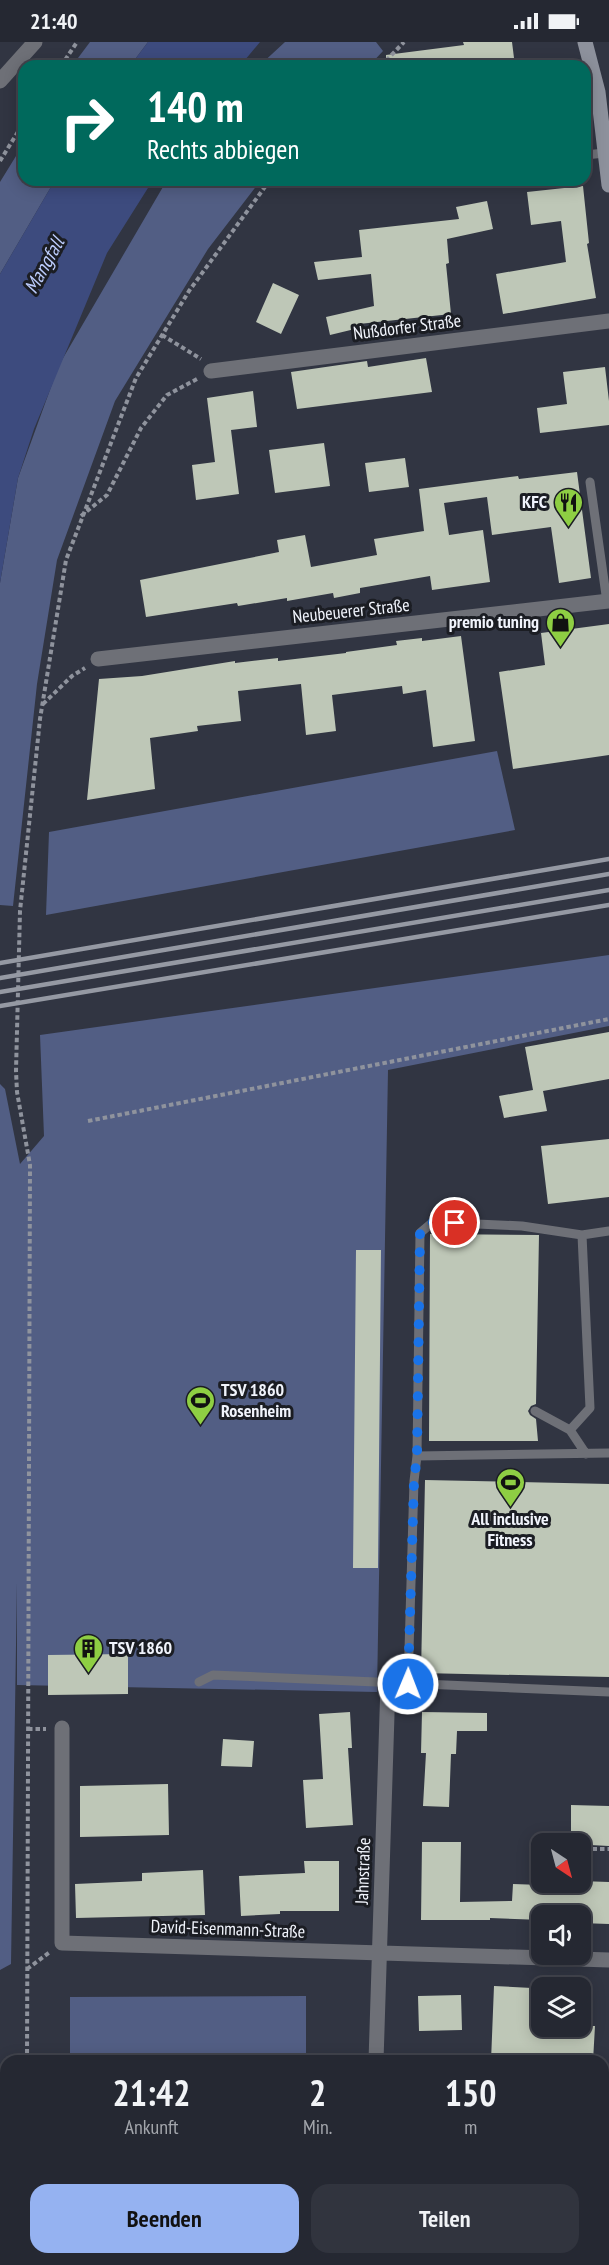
<!DOCTYPE html>
<html lang="de">
<meta charset="utf-8">
<style>
body{margin:0;font-family:"PT Sans Narrow",sans-serif;background:#31343e;color:#f1f3f6;height:100vh;display:flex;flex-direction:column;font-size:22px;white-space:nowrap}
*{box-sizing:border-box;margin:0}
p{font-size:20px;color:#a3a6ac}
.icon{flex:none;width:33px;height:33px;fill:none;stroke:currentColor;stroke-width:2;stroke-linecap:round;stroke-linejoin:round}
.map{position:relative;flex:1;overflow:hidden}
.details{position:absolute;left:0px;top:2013px;width:609px;height:210px;display:flex;flex-direction:column;background:#252832;border-radius:18px 18px 0 0;box-shadow:0 3px 15px #0003,0 0 0 2px #42444d}
.details>*{flex:none}
.guide{position:absolute;left:18px;top:18px;width:573px;height:126px;border-radius:18px;box-shadow:0 3px 15px #0003,0 0 0 2px #42444d;background:#00695c;color:#fff;overflow:hidden}
.needle{width:39px;rotate:144deg}
.fabs{position:absolute;left:531px;top:1791px;display:grid;gap:12px}
.fabs a{display:grid;place-items:center;width:60px;height:60px;border-radius:12px;background:#252832;box-shadow:0 3px 15px #0003,0 0 0 2px #42444d;font-size:30px}
.pin{position:absolute;display:grid;place-items:center;width:51px;height:51px;color:#fff;margin:-26px;border:3px solid #fff;border-radius:50%;box-shadow:0 2px 6px #0007}
.me{position:absolute;width:66px;margin:-33px;rotate:1deg;stroke-linejoin:round;filter:drop-shadow(0 0 4px #0008)}
.turn{display:flex;align-items:center;gap:21px;height:126px;padding:0 30px;font-size:27px}
.turn .icon{width:78px;height:78px;stroke-width:2.5}
.turn b{display:block;font-size:42px;line-height:51px}
.eta{display:flex;justify-content:space-evenly;align-items:center;height:102px;text-align:center}
.eta b{font-size:36px;font-weight:600;line-height:42px}
.action{display:flex;gap:12px;margin-top:auto;padding:12px 30px}
.action a{flex:1;height:69px;border-radius:18px;background:#95b2f1;color:#111;font-size:24px;font-weight:600;line-height:69px;text-align:center}
.action a+a{background:#31343e;color:#f1f3f6}
.status{display:flex;justify-content:space-between;align-items:center;height:42px;padding:0 30px;background:#252832;direction:ltr}
.status svg{height:16px;fill:currentColor}
.map>svg:first-child{display:block}
.green{fill:#525e84}
.water{fill:#3d4b7e}
.lines{fill:none;stroke-linecap:round;stroke-linejoin:round}
.canal{stroke:#3d4b7e;stroke-width:22}
.building{fill:#bec7b7}
.path{stroke:#8f939d;stroke-width:4;stroke-dasharray:4.5 3;stroke-linecap:butt}
.lane{stroke:#6e7077;stroke-width:9}
.street{stroke:#6e7077;stroke-width:15}
.secondary{stroke:#8d919c;stroke-width:15}
.rail{stroke:#9599a3;stroke-width:4.5}
.route{stroke:#1a73e8;stroke-width:10;stroke-dasharray:0 18}
.labels{text-anchor:middle;stroke-width:6;stroke-linejoin:round;paint-order:stroke}
.street-label{font-size:18px;fill:#f1f4fc;stroke:#1b1d23}
.poi-label{font-size:18px;font-weight:bold;fill:#f1f4fc;stroke:#1b1d23;text-anchor:end}
.water-label{font-size:20px;font-style:italic;fill:#bcccfc;stroke:#1b1d23}
</style>
<div class="status"><b>21:40</b><svg viewBox="0 0 49 12"><path d="M0 12V9h3v3zM5 12V6h3v6zM10 12V3h3v9zM15 12V0h3v12zM26 1h20v11H26zM47 4h2v5h-2z"/></svg></div>
<div class="map">
<svg width="609" height="2223" viewBox="0 0 609 2223">
<rect width="100%" height="100%" fill="#313542"/>
<path class="green" d="M90 0H148L130 24H72Z
M285 0H376L383 9 369 24H259Z
M24 101V138H55L0 232V140Z
M167 138H261L208 207 115 359 57 518 37 642 13 864 0 863V541L18 436 59 323Z
M497 709 515 788 46 873 49 790Z
M609 913V984L388 1028 377 1650 17 1643V1540L11 1922 0 1928V1042L5 1047 20 1122 44 1094 40 993Z
M306 1954V2019H70V1955Z
M70 2217H306V2223H70Z"/>
<path class="water" d="M148 0H260L240 24H130Z
M55 138H153L107 211 34 387 18 436 0 541V232Z"/>
<g class="lines">
<path class="canal" d="M609 2223V2222"/>
</g>
<path class="building" d="M463 0H512L515 24H386V13L464 3Z
M583 144 589 201 587 202 596 256 503 272 496 232 566 220 561 179 531 183 527 150Z
M487 159 493 187 447 197 449 221 446 222 451 272 359 282V286L330 293 326 275 374 264 371 232 318 238 314 220 362 215 359 188 459 177 456 165Z
M273 241 299 253 281 292 256 280Z
M426 316 432 350 297 367 291 330 367 319 368 325Z
M605 325 609 359V383L540 391 537 366 567 362 563 330Z
M253 349 257 385 231 388 239 452 196 458 192 423 215 420 207 356Z
M324 401 330 444 275 451 269 408Z
M405 416 409 445 369 450 365 421Z
M577 430 591 536 559 541 551 485 492 493 487 455 444 461 449 493 483 488 490 540 432 548 430 534 360 546V551L334 556 333 551 287 559V556L238 564 237 561 146 575 140 538 279 510 277 498 305 493 311 525 377 513 374 497 424 489 419 447 518 434 519 437Z
M609 582V713L513 727 499 630 545 623 541 591Z
M461 594 475 699 433 705 426 648 403 652 402 644 332 653 336 689 306 693 301 642 238 649 241 679 197 684 198 689 150 696 155 747 87 758 99 637 142 634 235 619V621L278 616V619L346 611V610L397 603 396 599 422 596V599Z
M609 990V1037L543 1049 547 1069 504 1076 499 1054 533 1048 525 1005Z
M609 1097V1155L548 1162 541 1104Z
M430 1192 539 1193 536 1362 531 1364 528 1369 530 1373 536 1377 538 1399H429Z
M356 1208H381L378 1526H353Z
M425 1438 609 1442V1635L421 1631Z
M128 1612V1652L48 1653V1613Z
M350 1670 352 1706H348L353 1783 306 1786 303 1738 323 1737 319 1672Z
M422 1670 487 1671V1689H457L456 1712H451L449 1765 423 1764 426 1711H421Z
M223 1697 254 1699 252 1725 221 1724Z
M168 1742 169 1793 80 1795V1744Z
M571 1763 609 1764V1804L571 1802Z
M422 1800H461L460 1860 512 1859 513 1842 571 1844V1840L580 1839 609 1840V1882L580 1881V1874H542V1878L490 1876V1878H421Z
M304 1819H339V1869H280V1872L241 1874 239 1834 305 1831Z
M203 1828 205 1873 76 1876 75 1842 142 1839V1831Z
M494 1944 532 1946 530 1977H542V1984H595L593 2019H491Z
M461 1953 462 1988 419 1989 418 1954Z"/>
<g class="lines">
<path class="path" d="M61 24 77 0
M381 24 404 0
M0 119 24 80
M162 293 201 317
M81 474 107 453 141 386 167 353 197 337
M43 662 72 634 85 626
M88 1079 609 977
M28 1687H46
M588 1804V1807H609
M27 1927 50 1910
M27 2019 30 1123 17 1050 16 1029 20 869 40 677 66 518 136 336 189 249 270 138
M27 2217 28 2223"/>
<path class="lane" d="M585 113 605 111
M590 440 607 560
M582 1193 590 1366 570 1388 586 1412
M535 1369 570 1388
M417 1414 420 1191 433 1180 522 1184 582 1193 609 1189
M199 1640 213 1633 609 1650
M408 1642 414 1439 417 1414 609 1411"/>
<path class="street" d="M0 39 35 0
M211 329 609 279
M98 617 609 559
M62 1686V1901L609 1918
M376 2019 388 1641
M369 2223V2217"/>
<path class="secondary" d="M585 0 598 50 609 143
M603 2098 609 2086
M549 2223 552 2217"/>
<path class="rail" d="M0 921 609 817
M0 936 609 832
M0 950 609 848
M0 964 609 863"/>
</g>
<g class="lines">
<path class="route" d="M408 1642 414 1439 417 1414 420 1191 433 1180 455 1181"/>
</g>
<defs>
<symbol id="restaurant-pin" viewBox="-11 -11 22 30"><path d="M0 17L-7.5 6A9.5 9.5 0 1 1 7.5 6Z" fill="#8ece43" stroke="#1b1d23"/><path d="M-5-6h1v4h1v-4h1v4h1v-4h1v5L-1.5 .5V6h-2V.5L-5-1ZM5-6V6H3V1.5H1.5Q1.5-4 5-6Z" fill="#111"/></symbol>
<symbol id="shop-pin" viewBox="-11 -11 22 30"><path d="M0 17L-7.5 6A9.5 9.5 0 1 1 7.5 6Z" fill="#8ece43" stroke="#1b1d23"/><path d="M-5-2.5h2.3a2.7 3.5 0 0 1 5.4 0H5L5.5 6h-11ZM-1.5-2.5h3a1.5 2.3 0 0 0-3 0Z" fill="#111"/></symbol>
<symbol id="stadium-pin" viewBox="-11 -11 22 30"><path d="M0 17L-7.5 6A9.5 9.5 0 1 1 7.5 6Z" fill="#8ece43" stroke="#1b1d23"/><path d="M0-5a6.5 5 0 1 0 0 10a6.5 5 0 1 0 0-10ZM-3.5-1.8h7v3.6h-7Z" fill="#111"/></symbol>
<symbol id="building-pin" viewBox="-11 -11 22 30"><path d="M0 17L-7.5 6A9.5 9.5 0 1 1 7.5 6Z" fill="#8ece43" stroke="#1b1d23"/><path d="M-4-6H4V6H1V3H-1V6H-4ZM-2.5-4.3h1.7v1.8h-1.7ZM.8-4.3h1.7v1.8H.8ZM-2.5-1h1.7V.8h-1.7ZM.8-1h1.7V.8H.8Z" fill="#111"/></symbol>
</defs>
<g fill-rule="evenodd">
<use href="#restaurant-pin" x="552" y="444" width="33" height="45"/>
<use href="#shop-pin" x="544" y="564" width="33" height="45"/>
<use href="#stadium-pin" x="184" y="1342" width="33" height="45"/>
<use href="#stadium-pin" x="494" y="1424" width="33" height="45"/>
<use href="#building-pin" x="72" y="1590" width="33" height="45"/>
</g>
<g class="labels">
<g class="street-label">
<text transform="translate(407 285) rotate(-7)" y="6">Nußdorfer Straße</text>
<text transform="translate(351 569) rotate(-6)" y="6">Neubeuerer Straße</text>
<text transform="translate(363 1829) rotate(-88)" y="6">Jahnstraße</text>
<text transform="translate(228 1887) rotate(2)" y="6">David-Eisenmann-Straße</text>
</g>
<g class="poi-label">
<text x="547" y="466">KFC</text>
<text x="539" y="586">premio tuning</text>
<text x="221" y="1354" text-anchor="start">TSV 1860<tspan x="221" dy="21">Rosenheim</tspan></text>
<text x="510" y="1483" text-anchor="middle">All inclusive<tspan x="510" dy="21">Fitness</tspan></text>
<text x="109" y="1612" text-anchor="start">TSV 1860</text>
</g>
<g class="water-label">
<text transform="translate(44 223) rotate(-61)" y="7">Mangfall</text>
</g>
</g>
</svg>
<div class="fabs">
<a><svg class="needle" viewBox="-14 -14 28 28"><path d="M0-13l5 13h-10z" fill="#e53935"/><path d="M0 13l5-13h-10z" fill="#a3a6ac"/></svg></a>
<a><svg class="icon" aria-label="sound" viewBox="0 0 24 24"><path d="M4 9h4l5-4v14l-5-4H4zM17 9q2 3 0 6"/></svg></a>
<a><svg class="icon" aria-label="layers" viewBox="0 0 24 24"><path d="M12 4l9 5-9 5-9-5zM3 14l9 5 9-5"/></svg></a>
</div>
<div class="pin" style="left:455px;top:1181px;background:#d93025"><svg class="icon" aria-label="arrive" viewBox="0 0 24 24"><path d="M6 21V4h12l-3 4 3 4H6"/></svg></div>
<svg class="me" style="left:408px;top:1642px" viewBox="-20 -20 40 40"><circle r="17" fill="#1a73e8" stroke="#fff" stroke-width="3"/><path d="M0-11L8 9 0 5-8 9z" fill="#fff"/></svg>
<div class="guide">
<div class="turn"><svg class="icon" aria-label="right" viewBox="0 0 24 24"><path d="M7 20v-9h11M14 6l5 5-5 5"/></svg><div><b>140 m</b>Rechts abbiegen</div></div>
</div>
<section class="details">
<div class="eta">
<div><b>21:42</b><p>Ankunft</p></div>
<div><b>2</b><p>Min.</p></div>
<div><b>150</b><p>m</p></div>
</div>
<div class="action"><a>Beenden</a><a>Teilen</a></div>
</section>
</div>
